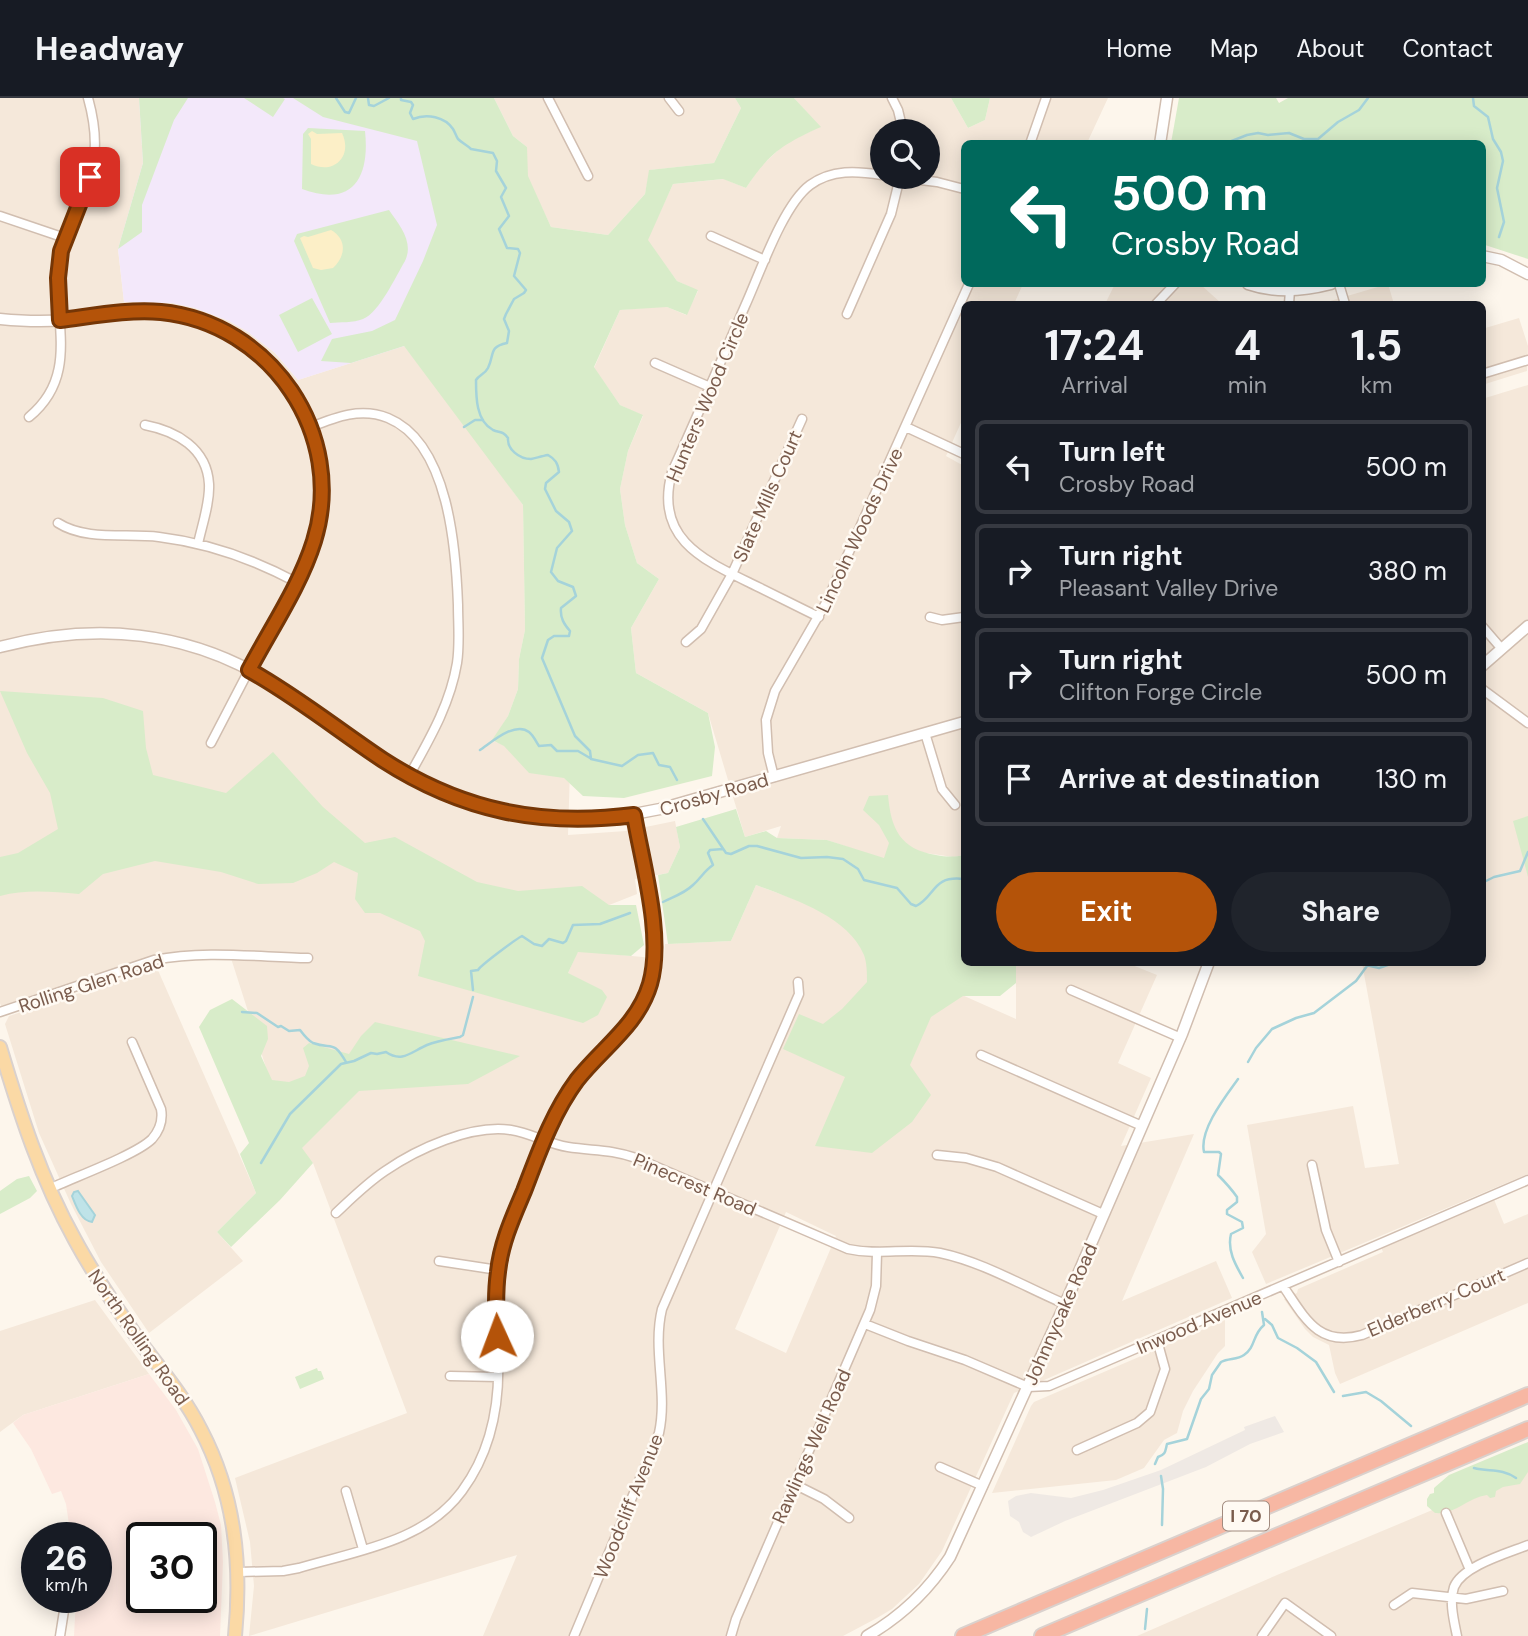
<!DOCTYPE html>
<style>
body{margin:0;font-family:"DM Sans",sans-serif;background:#20242c;color:#f1f3f6;height:100vh;display:flex;flex-direction:column;font-size:26px;white-space:nowrap}
*{box-sizing:border-box;margin:0}
p{font-size:23px;color:#9ea1a6}
.icon{flex:none;width:38px;height:38px;fill:none;stroke:currentColor;stroke-width:2;stroke-linecap:round;stroke-linejoin:round}
.map{position:relative;flex:1;overflow:hidden}
.side{position:absolute;left:961px;top:203px;width:525px;height:665px;display:flex;flex-direction:column;background:#171b24;border-radius:10px;box-shadow:0 4px 18px #0003}
.side>*{flex:none}
.hud{position:absolute;left:961px;top:42px;width:525px;height:147px;border-radius:10px;box-shadow:0 4px 18px #0003;background:#00695c;color:#fff;overflow:hidden}
.controls{position:absolute;left:870px;top:21px;display:grid;gap:14px}
.controls a{display:grid;place-items:center;width:70px;height:70px;border-radius:50%;background:#171b24;box-shadow:0 4px 18px #0003;font-size:35px}
.speed{position:absolute;left:21px;top:1424px;display:flex;gap:14px;font-size:35px;font-weight:700;text-align:center}
.speed>*{display:grid;place-content:center;width:91px;height:91px;border-radius:50%;background:#171b24;box-shadow:0 4px 18px #0003;line-height:1}
.speed small{font-size:18px;font-weight:400}
.speed .limit{border:4px solid #111;border-radius:10px;background:#fff;color:#111}
.pin{position:absolute;display:grid;place-items:center;width:60px;height:60px;color:#fff;margin:-30px;border-radius:14px;box-shadow:0 4px 10px #0006}
.me{position:absolute;width:77px;margin:-38px;rotate:358deg;stroke-linejoin:round;filter:drop-shadow(0 0 5px #0008)}
.turn{display:flex;align-items:center;gap:24px;height:147px;padding:0 35px;font-size:32px}
.turn .icon{width:91px;height:91px;stroke-width:2.5}
.turn b{display:block;font-size:49px;line-height:60px}
.eta{display:flex;justify-content:space-evenly;align-items:center;height:119px;text-align:center}
.eta b{font-size:42px;font-weight:700;line-height:49px}
.primary-button{display:flex;gap:14px;margin-top:auto;padding:14px 35px}
.primary-button a{flex:1;height:80px;border-radius:42px;background:#b45309;color:#fff;font-size:28px;font-weight:700;line-height:80px;text-align:center}
.primary-button a+a{background:#20242c;color:#f1f3f6}
ul{padding:0;list-style:none}
li{display:flex;align-items:center;gap:21px;height:94px;margin:0 14px 10px;padding:0 21px;border:4px solid #363941;border-radius:10px}
li div{flex:1}
li b{display:block;font-size:26px}
li em{font-style:normal}
header{display:flex;align-items:center;gap:42px;box-sizing:border-box;height:98px;padding:0 35px;background:#171b24;border-bottom:2px solid #363941}
header strong{font-size:33px}
nav{display:flex;gap:38px;margin-inline-start:auto;font-size:24px}
.map>svg:first-child{display:block}
.residential{fill:#f5e8da;fill-rule:evenodd}
.commercial{fill:#fde8e0;fill-rule:evenodd}
.industrial{fill:#efe9e4}
.education{fill:#f3e8fa}
.green{fill:#d8ecc9}
.sand{fill:#fcefc7}
.water{fill:#bfe3e8;stroke:#a5d3da;stroke-width:2}
.lines{fill:none;stroke-linecap:round;stroke-linejoin:round}
.stream{stroke:#a5d3da;stroke-width:2.5}
.minor-casing{stroke:#d1beb0;stroke-width:11}
.tertiary-casing{stroke:#d1beb0;stroke-width:13}
.primary-casing{stroke:#dad1cd;stroke-width:16}
.motorway-casing{stroke:#dad1cd;stroke-width:18}
.minor{stroke:#fff;stroke-width:8}
.tertiary{stroke:#fff;stroke-width:10}
.primary{stroke:#fbd9a5;stroke-width:12}
.motorway{stroke:#f7b7a3;stroke-width:14}
.route-casing{stroke:#753606;stroke-width:18}
.route{stroke:#b45309;stroke-width:12}
.labels{text-anchor:middle;stroke-width:5;stroke-linejoin:round;paint-order:stroke}
.shield{fill:#fffaf3;stroke:#a28b7f;stroke-width:2}
.shield-label{font-size:18px;font-weight:bold;fill:#7a5c4d}
.street-label{font-size:19px;fill:#7a5c4d;stroke:#fffaf3}
</style>
<header>
<strong>Headway</strong>
<nav><a>Home</a><a>Map</a><a>About</a><a>Contact</a></nav>
</header>
<div class="map">
<svg width="1528" height="1538" viewBox="0 0 1528 1538">
<rect width="100%" height="100%" fill="#fdf6ec"/>
<path class="residential" d="M0 0H139L143 65 118 151 124 204 172 205 195 210 229 223 248 234 275 255 298 282 404 248 449 305 523 407 525 532 519 561 518 591 508 618 493 643 570 671 568 737 626 733 675 723 680 749 668 775 635 781 637 796 574 821 568 875 578 853 664 861 665 846 731 843 756 787 813 808 944 889 1016 921V868L1020 865H1127L1157 877 1118 965 1151 980 1121 1048 1194 1036 1122 1203 1216 1163 1232 1200 1014 1295 942 1453 919 1486 892 1511 877 1520 843 1538H483L517 1457 249 1538 254 1488 250 1444 235 1380 407 1315 313 1065 301 1051 294 1057 229 854 200 853 168 856 1 908 0 905ZM786 1114 836 1138 786 1255 735 1231Z
M494 0H735L741 10 714 65 650 72 645 96 608 137 551 129 527 78V49L513 38Z
M794 0H951L968 30 985 22 990 0H1108L1087 45 964 46V186H1023L1014 206H964V318L946 358 964 368V757L953 759 919 754 923 759 880 760 827 742 777 740 781 728 745 739 708 615 636 575 631 530 659 481 637 465 625 427 620 391 628 353 643 318 620 307 594 270 620 212 665 208 686 217 698 193 677 183 647 142 673 86 724 81 746 90 760 69 787 44 820 29ZM882 33H928V79H882Z
M1115 186H1200L1221 205 1105 206Z
M1388 186 1394 206H1320Z
M1519 220 1528 248 1527 273 1482 287V231Z
M1528 287V1076L1266 1186 1252 1154 1266 1136 1247 1027 1353 1008 1365 1070 1399 1066 1362 865 1482 864V301Z
M157 870 256 1095 217 1134 243 1163 149 1235 101 1164 71 1106 39 1035 5 926 9 918Z
M1493 1099 1504 1126 1528 1116V1205L1340 1286 1335 1275 1329 1247 1313 1239 1305 1231 1284 1201 1297 1195 1298 1191 1383 1154 1381 1149Z
M95 1202 149 1276 23 1317 0 1334V1233Z
M1225 1222V1248L1218 1255 1193 1293 1183 1313 1177 1335 1164 1342 1144 1370 1116 1382 992 1395 1031 1308 1034 1304Z
M1528 1372V1538H1137L1277 1477Z"/>
<path class="commercial" d="M149 1276 176 1312 198 1351 215 1404 221 1427 223 1464 220 1538H74L76 1500H96V1440H71L66 1406 61 1393 52 1396 31 1351 13 1325 23 1317ZM142 1440H201V1500H142Z"/>
<path class="industrial" d="M1275 1318 1284 1334 1250 1346 1206 1369 1065 1423 1031 1439 1023 1434 1019 1424 1010 1418 1008 1403 1016 1398 1031 1395 1071 1400 1103 1392 1161 1372 1245 1332 1244 1329Z"/>
<path class="education" d="M139 0H310L434 32 473 226 298 282 275 255 248 234 229 223 195 210 172 205 124 204 118 151 143 65Z"/>
<path class="green" d="M139 0H188L174 22 142 107V134L118 151 143 65Z
M244 0H283L285 1 273 19Z
M293 0H494L513 38 527 49 528 78 551 129 608 137 645 96 649 72 714 65 741 10 735 0H794L821 29C783 46 769 55 746 90L723 81 673 86 648 142 677 183 698 192 687 217 667 209 620 212 594 269 620 307 643 317 628 353 620 391 625 427 637 465 659 481 631 530 636 575 708 615 715 649 712 678 624 700 583 698 564 680 529 675 504 648 492 642 508 618 518 591 519 561 525 532 523 407 404 248 351 265 321 263 332 241 372 233 395 222 423 163 437 127 417 43 323 19Z
M951 0H990L985 22 968 30Z
M1179 0H1276L1279 5 1288 0H1528V161L1482 146V130L1486 128 1482 115V46L1171 45Z
M308 30 365 33C370 79 353 110 302 91L303 36Z
M389 112C400 128 414 144 405 163 396 178 379 215 363 221 353 225 340 224 330 225L294 143 297 136Z
M312 200 332 236 298 254 279 217Z
M0 593 103 600 143 613 146 650 153 677 226 695 273 654 323 709 365 745 395 739 477 784 518 793 582 788 609 807H636L644 847 631 858 578 854 568 875 602 892 607 899 598 917 583 925 418 878 425 843 420 833 380 815H365L355 801 358 775 334 764 317 775 293 785 258 786 221 774 155 763 103 776 79 796C52 794 27 791 0 798V759L18 755 58 731 50 695 27 655Z
M888 697C891 731 900 751 936 757 947 759 954 759 964 757V864L1020 865 1016 868V885L1000 898H963L931 919 910 967 931 997 912 1024 872 1055 815 1048 845 979 783 951 799 916 823 926 842 911 867 884C867 876 867 865 864 857 848 818 793 801 756 787L731 843 668 846 658 777 668 775 680 749 676 729 736 711 745 739 766 733 777 740 827 742 884 760 889 745 879 727 863 712 869 698Z
M1528 718V779L1513 723Z
M232 901 267 928 268 941 261 958 272 982 289 984 305 978 309 968 303 950 309 945 349 956 361 938 375 924 520 958 468 986 359 993 302 1050 313 1065 280 1102 231 1149 217 1134 256 1095 240 1056 249 1045 199 929 210 912Z
M29 1078 37 1093 30 1100 0 1116V1093L17 1081Z
M317 1270 318 1273H321L324 1281 300 1291 295 1279Z
M1528 1344V1374L1520 1386 1503 1389 1496 1393 1495 1399 1490 1400 1487 1397C1467 1400 1455 1417 1435 1415L1427 1408V1401L1430 1396 1434 1395V1390L1449 1377Z"/>
<path class="sand" d="M312 33 317 36 342 35C353 58 334 77 311 66V41L308 36Z
M331 132C347 141 346 158 333 170L321 172 313 170 300 140 304 138 308 139Z"/>
<path class="water" d="M78 1093 95 1117 92 1124C81 1123 76 1108 72 1098L74 1094Z"/>
<g class="lines">
<path class="stream" d="M336 0 345 14 349 15 356 0
M368 0 369 7 374 8 389 0
M401 0V2L411 4 413 7 410 15 413 21C427 15 445 19 453 31 455 34 456 38 458 41 462 45 467 47 471 51L493 55 497 63 496 73 506 90 501 99 509 118 499 131 507 150 518 151 520 155 514 178 526 192 524 195 514 201 506 216 504 221 509 233 507 245C488 249 495 256 488 270 485 276 479 277 476 282 476 299 476 323 493 332 500 335 503 333 508 340 507 351 519 361 531 361 536 360 542 358 548 357 555 361 558 365 559 374L546 385 545 391 556 413 569 424 572 433 557 450 551 474 558 483 573 489 576 498 561 510C560 520 564 526 570 533L569 538H554L548 542 542 560 575 638 590 653 591 661 622 668 638 657 653 655 659 667 670 669 677 682
M1473 0 1474 8 1488 19 1493 41 1501 54 1503 63 1497 90 1504 124 1499 139
M1224 46 1247 37 1258 35 1268 37 1289 35 1304 41H1318L1338 24 1359 12 1368 0
M464 329 475 322H483
M480 652C492 644 515 623 529 634 534 638 536 644 539 648L551 647 557 653H578L590 660
M703 721 726 755 731 756 749 748H757L801 760 827 759 843 761 858 771 864 782 897 790 911 806 916 808C936 798 932 777 964 781
M1482 785 1494 779 1520 773 1528 754
M663 804C673 799 685 795 693 787 701 780 704 773 713 767L708 755 710 752 723 751
M1353 864 1379 870 1396 864
M473 892 471 873 478 872C481 867 516 841 522 838L534 846 542 848 549 841 563 845 566 843 573 827 600 826 630 815
M242 914 257 915 278 929 281 928 289 933 300 932C303 936 309 943 313 945 332 952 333 941 346 964
M1248 964 1256 950 1272 931 1296 920 1314 915 1356 883 1367 868
M1238 981C1225 999 1199 1032 1204 1054H1219L1221 1056 1218 1077C1227 1086 1230 1089 1237 1099V1104L1227 1112V1116L1242 1124 1243 1130 1231 1136C1227 1152 1235 1166 1243 1180
M261 1065 290 1016 341 966 354 963 371 955 377 956 386 954C402 965 411 954 427 947 436 943 449 941 460 939L463 937 473 899
M1265 1221 1272 1227 1278 1240 1297 1250 1316 1264 1334 1294
M1343 1298 1366 1294 1381 1303 1411 1328
M1155 1366 1158 1359C1166 1356 1165 1354 1167 1346L1187 1341 1201 1301 1209 1291 1212 1277 1221 1264C1229 1260 1237 1262 1244 1257 1256 1249 1252 1237 1264 1227L1262 1214
M1474 1370C1489 1374 1502 1370 1516 1380
M1161 1378 1163 1391 1162 1427
M1145 1531 1147 1511"/>
<defs>
<path id="minor" d="M548 0 588 78
M669 0 679 13
M892 0 898 12 903 33
M1030 46 1046 0
M896 79 937 84 964 91
M0 118 65 140
M711 138 765 162
M1339 186 1345 206
M1156 206 1175 186
M1289 206 1290 192
M847 216 891 116 900 79
M655 265 710 289
M1482 276 1528 262
M29 319C85 273 47 212 61 153 67 128 82 104 90 79 98 54 95 25 88 0
M145 327C176 333 207 350 209 386 210 405 202 427 198 446
M311 329C336 319 361 309 388 320 449 345 456 452 458 507 458 526 460 546 457 565 450 607 429 642 409 678
M906 329 964 356
M58 425C86 443 127 435 159 439 208 445 253 461 296 484
M819 519C796 508 773 496 750 485 701 461 654 439 672 374 697 319 721 263 745 208 760 175 783 107 810 87 832 71 857 73 882 77
M930 519 942 522 964 519
M1482 528 1501 550
M686 544 701 531 732 476 802 321
M1482 591 1528 625
M925 635 942 691 955 707
M211 645 249 572
M774 679 768 655 766 622 775 593 827 503 969 186
M1071 892 1181 940
M0 914 154 862C205 852 257 859 308 860
M981 957 1142 1028
M937 1057 966 1060 997 1069 1103 1116
M1312 1067 1326 1132 1339 1164
M49 1091C72 1080 136 1057 152 1041 159 1033 163 1022 161 1011L132 944
M336 1115C352 1100 367 1085 385 1073 417 1051 471 1026 511 1032 531 1035 548 1046 568 1049 593 1053 610 1051 636 1060L848 1151C879 1158 909 1149 940 1155 983 1164 1025 1189 1065 1206
M439 1163 498 1172
M1283 1188C1305 1220 1318 1249 1362 1237L1528 1165
M865 1226 908 1243 965 1262 1028 1289 1049 1288 1528 1082
M450 1278 498 1279
M1077 1352 1137 1325 1150 1314 1165 1271 1157 1242
M940 1369 983 1388
M794 1386 824 1401 849 1420
M346 1393 363 1451
M1446 1415 1470 1472
M239 1474 283 1473 299 1470C356 1453 425 1444 462 1393 491 1354 500 1305 498 1258 496 1220 493 1184 503 1148 511 1122 521 1098 531 1073 541 1048 550 1020 566 997 593 958 638 931 651 884 663 836 643 766 634 717
M1394 1507 1412 1495 1466 1501 1503 1493
M60 1538 66 1500
M574 1538 659 1335C668 1294 652 1252 662 1211L799 896 798 884
M731 1538 736 1521 870 1212 876 1188 877 1155
M1262 1538 1285 1505 1331 1538
M1457 1538C1454 1523 1449 1504 1454 1489 1462 1468 1508 1455 1528 1447"/>
<path id="tertiary" d="M1160 46 1167 0
M1482 158 1501 162 1528 176
M1248 186C1274 195 1304 193 1331 186
M0 221C21 223 43 224 64 222 96 219 131 210 164 215 275 230 342 331 315 439 304 481 270 532 249 572
M0 549C94 524 187 532 271 584 326 618 373 661 431 689 503 724 582 728 660 711L964 624
M1482 568 1528 528
M867 1538C902 1518 928 1493 950 1459L1065 1206 1182 936 1209 864"/>
<path id="primary" d="M0 949C20 1016 41 1081 75 1142 95 1179 119 1214 144 1249 164 1275 186 1302 201 1332 235 1397 242 1466 235 1538"/>
<path id="motorway" d="M963 1538 1528 1297
M1042 1538 1528 1331"/>
</defs>
<use href="#minor" class="minor-casing"/>
<use href="#tertiary" class="tertiary-casing"/>
<use href="#primary" class="primary-casing"/>
<use href="#motorway" class="motorway-casing"/>
<use href="#minor" class="minor"/>
<use href="#tertiary" class="tertiary"/>
<use href="#primary" class="primary"/>
<use href="#motorway" class="motorway"/>
</g>
<g class="lines">
<defs>
<path id="route" d="M90 79 61 153 58 180 60 222C93 218 128 211 161 214 271 225 347 337 314 443 300 488 271 530 249 572 296 598 338 632 383 662 462 713 541 729 634 717 642 765 664 838 650 886 638 927 602 950 577 982 552 1016 539 1054 524 1093 513 1119 501 1145 498 1174 495 1195 496 1216 497 1238"/>
</defs>
<use href="#route" class="route-casing"/>
<use href="#route" class="route"/>
</g>
<g class="labels">
<rect class="shield" x="1223" y="1403.5" width="46" height="29" rx="5"/>
<g class="shield-label">
<text x="1246" y="1424">I 70</text>
</g>
<g class="street-label">
<text transform="translate(707 299) rotate(-67)" y="7">Hunters Wood Circle</text>
<text transform="translate(767 398) rotate(-66)" y="7">Slate Mills Court</text>
<text transform="translate(859 432) rotate(-65)" y="7">Lincoln Woods Drive</text>
<text transform="translate(714 696) rotate(-16)" y="7">Crosby Road</text>
<text transform="translate(91 885) rotate(-18)" y="7">Rolling Glen Road</text>
<text transform="translate(695 1086) rotate(23)" y="7">Pinecrest Road</text>
<text transform="translate(1436 1204) rotate(-23)" y="7">Elderberry Court</text>
<text transform="translate(1060 1216) rotate(-66)" y="7">Johnnycake Road</text>
<text transform="translate(1199 1224) rotate(-23)" y="7">Inwood Avenue</text>
<text transform="translate(139 1239) rotate(55)" y="7">North Rolling Road</text>
<text transform="translate(811 1348) rotate(-66)" y="7">Rawlings Well Road</text>
<text transform="translate(628 1408) rotate(-68)" y="7">Woodcliff Avenue</text>
</g>
</g>
</svg>
<div class="controls">
<a><svg class="icon" aria-label="search" viewBox="0 0 24 24"><circle cx="10" cy="10" r="6"/><path d="M15 15l6 6"/></svg></a>
</div>
<div class="speed"><div>26<small>km/h</small></div><div class="limit">30</div></div>
<div class="pin" style="left:90px;top:79px;background:#d93025"><svg class="icon" aria-label="arrive" viewBox="0 0 24 24"><path d="M6 21V4h12l-3 4 3 4H6"/></svg></div>
<svg class="me" style="left:497px;top:1238px" viewBox="-20 -20 40 40"><circle r="19" fill="#fff"/><path d="M0-13L10 11 0 6-10 11z" fill="#b45309"/></svg>
<div class="hud">
<div class="turn"><svg class="icon" aria-label="left" viewBox="0 0 24 24"><path d="M17 20v-9H6M10 6l-5 5 5 5"/></svg><div><b>500 m</b>Crosby Road</div></div>
</div>
<section class="side">
<div class="eta">
<div><b>17:24</b><p>Arrival</p></div>
<div><b>4</b><p>min</p></div>
<div><b>1.5</b><p>km</p></div>
</div>
<ul>
<li><svg class="icon" aria-label="left" viewBox="0 0 24 24"><path d="M17 20v-9H6M10 6l-5 5 5 5"/></svg><div><b>Turn left</b><p>Crosby Road</p></div><em>500 m</em></li>
<li><svg class="icon" aria-label="right" viewBox="0 0 24 24"><path d="M7 20v-9h11M14 6l5 5-5 5"/></svg><div><b>Turn right</b><p>Pleasant Valley Drive</p></div><em>380 m</em></li>
<li><svg class="icon" aria-label="right" viewBox="0 0 24 24"><path d="M7 20v-9h11M14 6l5 5-5 5"/></svg><div><b>Turn right</b><p>Clifton Forge Circle</p></div><em>500 m</em></li>
<li><svg class="icon" aria-label="arrive" viewBox="0 0 24 24"><path d="M6 21V4h12l-3 4 3 4H6"/></svg><div><b>Arrive at destination</b></div><em>130 m</em></li>
</ul>
<div class="primary-button"><a>Exit</a><a>Share</a></div>
</section>
</div>
